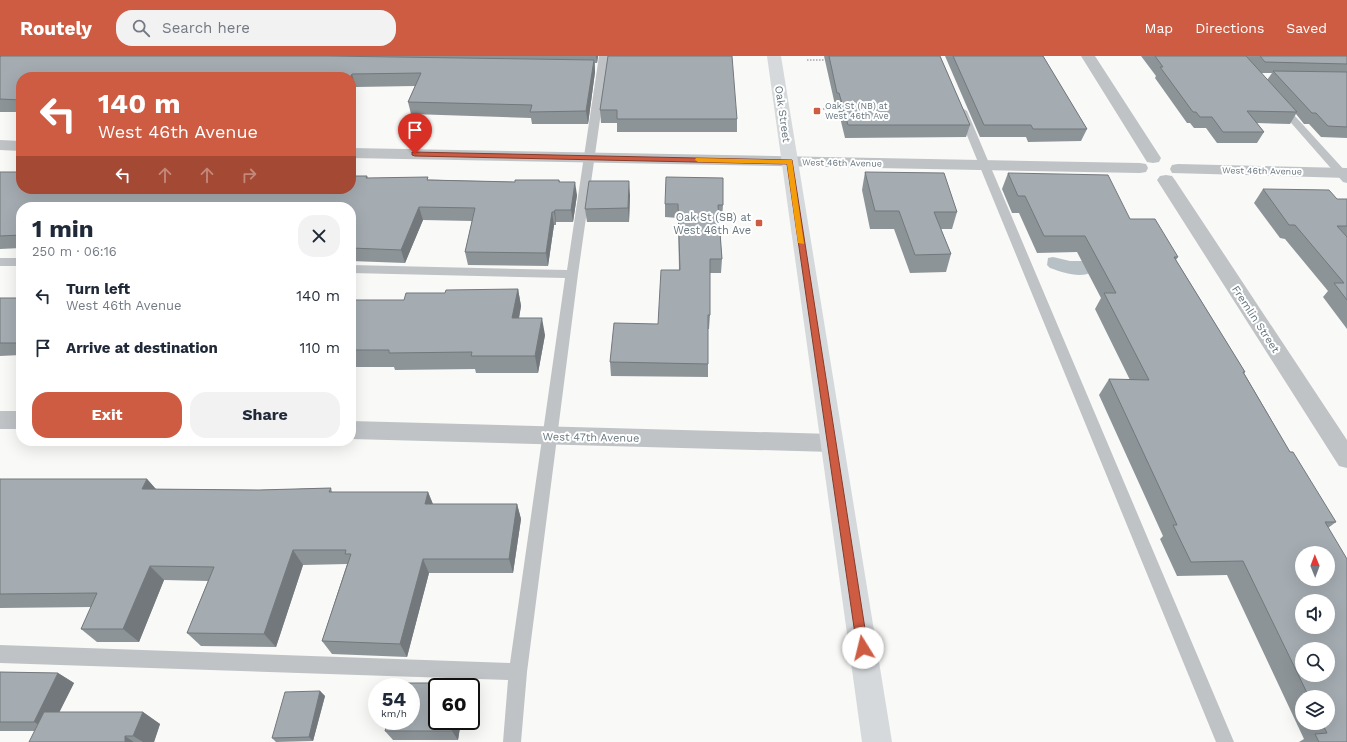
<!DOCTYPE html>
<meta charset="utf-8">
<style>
body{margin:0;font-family:"Work Sans",sans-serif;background:#f2f2f3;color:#1f2937;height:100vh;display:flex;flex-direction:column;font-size:15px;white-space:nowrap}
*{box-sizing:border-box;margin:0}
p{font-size:13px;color:#747a83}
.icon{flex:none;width:22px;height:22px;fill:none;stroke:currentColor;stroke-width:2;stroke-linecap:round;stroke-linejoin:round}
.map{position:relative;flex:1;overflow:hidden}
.drawer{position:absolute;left:16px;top:146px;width:340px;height:244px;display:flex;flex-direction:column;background:#fff;border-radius:16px;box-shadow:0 4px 16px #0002}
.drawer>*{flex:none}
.hud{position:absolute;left:16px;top:16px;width:340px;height:122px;border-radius:16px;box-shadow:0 4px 16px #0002;background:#ce5c42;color:#fff;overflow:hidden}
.needle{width:26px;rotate:359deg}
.controls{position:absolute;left:1295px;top:490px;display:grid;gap:8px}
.controls a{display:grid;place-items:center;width:40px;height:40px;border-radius:50%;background:#fff;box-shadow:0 4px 16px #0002;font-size:20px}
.speed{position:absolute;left:368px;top:622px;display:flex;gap:8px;font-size:20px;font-weight:700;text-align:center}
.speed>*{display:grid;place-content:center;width:52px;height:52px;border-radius:50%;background:#fff;box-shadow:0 4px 16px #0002;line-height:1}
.speed small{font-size:10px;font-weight:400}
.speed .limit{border:2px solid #111;border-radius:6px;background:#fff;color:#111}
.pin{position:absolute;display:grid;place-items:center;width:34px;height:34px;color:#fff;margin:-41px -17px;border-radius:50% 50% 50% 0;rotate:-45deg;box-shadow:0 0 4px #0007}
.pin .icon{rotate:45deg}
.me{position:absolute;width:44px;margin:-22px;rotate:351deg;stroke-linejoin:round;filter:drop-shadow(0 0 3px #0008)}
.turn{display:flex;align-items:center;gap:14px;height:84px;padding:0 16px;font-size:18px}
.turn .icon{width:52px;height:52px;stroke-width:2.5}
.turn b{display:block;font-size:28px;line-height:34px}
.lanes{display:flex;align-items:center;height:38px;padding:0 16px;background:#0003;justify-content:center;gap:20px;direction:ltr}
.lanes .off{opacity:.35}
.round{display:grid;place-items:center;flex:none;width:42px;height:42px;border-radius:16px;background:#f2f2f3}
.headline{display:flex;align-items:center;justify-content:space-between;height:68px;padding:0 16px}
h1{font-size:24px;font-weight:700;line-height:30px}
.action{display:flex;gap:8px;margin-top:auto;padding:8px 16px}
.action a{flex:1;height:46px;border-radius:16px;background:#ce5c42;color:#fff;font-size:16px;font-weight:700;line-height:46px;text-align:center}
.action a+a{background:#f2f2f3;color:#1f2937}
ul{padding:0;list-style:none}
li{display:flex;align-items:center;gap:12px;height:52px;padding:0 16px}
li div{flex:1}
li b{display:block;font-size:15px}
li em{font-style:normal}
header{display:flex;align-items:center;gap:24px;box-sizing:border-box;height:56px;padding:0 20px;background:#ce5c42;color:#fff}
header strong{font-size:19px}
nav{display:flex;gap:22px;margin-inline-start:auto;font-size:14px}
.search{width:280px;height:36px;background:#f2f2f3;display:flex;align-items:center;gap:10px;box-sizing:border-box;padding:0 14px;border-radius:16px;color:#747a83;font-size:15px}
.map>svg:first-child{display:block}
.water{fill:#b7c1c5}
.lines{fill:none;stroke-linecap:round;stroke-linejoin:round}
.path{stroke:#b7bbbd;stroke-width:2;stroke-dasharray:1.5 1.5;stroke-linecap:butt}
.service{fill:#bfc3c6;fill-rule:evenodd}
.minor{fill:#bfc3c6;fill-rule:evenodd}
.primary{fill:#d5d9db;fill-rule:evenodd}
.wall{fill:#8d9498;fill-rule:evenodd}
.shaded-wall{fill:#73787c}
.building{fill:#a4acb1;stroke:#73787c;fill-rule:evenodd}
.route{fill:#ce5c42;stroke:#863c2b}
.slow{fill:#f59e0b}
.poi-dot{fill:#ce5c42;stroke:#fff;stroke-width:1.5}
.labels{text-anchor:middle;stroke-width:4;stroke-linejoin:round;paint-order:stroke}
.far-poi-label{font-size:9px;fill:#67767e;stroke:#fff;text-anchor:start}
.far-street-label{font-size:9px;fill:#67767e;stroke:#fff}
.street-label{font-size:11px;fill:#67767e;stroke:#fff}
.poi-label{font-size:11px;fill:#67767e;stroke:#fff;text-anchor:end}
</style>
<header>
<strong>Routely</strong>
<div class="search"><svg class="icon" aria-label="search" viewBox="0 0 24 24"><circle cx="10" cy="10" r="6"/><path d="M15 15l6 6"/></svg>Search here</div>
<nav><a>Map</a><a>Directions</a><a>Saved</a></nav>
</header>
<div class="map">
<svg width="1347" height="686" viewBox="0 0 1347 686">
<rect width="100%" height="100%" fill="#f9f9f7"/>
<path class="water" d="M1053 201 1070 205H1085L1092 216C1081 223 1061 216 1050 212L1047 209 1048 202Z"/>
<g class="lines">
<path class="path" d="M807 4H828
M817 53H840"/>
<path class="service" d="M599 0H609L578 218 527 616 521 686H503L508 624 0 607V589L510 607 565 222 351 217V209L567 214Z
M1281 47 1284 48 1347 117V127L1343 126 1278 52 1276 50 1278 48Z
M962 52 967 55 1234 686H1216L957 55Z
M0 202H21V210H0Z"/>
<path class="minor" d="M1081 0H1095L1161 102 1159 106 1153 107 1147 106Z
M0 84 21 85V95L0 94Z
M351 92 1140 107 1146 108 1148 112 1146 116 1140 117 351 102Z
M1178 108 1347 112V122L1172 117 1170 113 1172 109Z
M1166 119 1172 120 1175 124 1347 384V412L1339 410 1157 124 1160 120Z
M0 355H21V373H0Z
M351 365 832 378 840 380 843 387 840 394 832 396 351 383Z"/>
<path class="primary" d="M767 0H781L892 686H862Z"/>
</g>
<path class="wall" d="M1 0H598L597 7H595V16L588 68H532L531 62 411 58 408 46 415 30 356 31 351 41V21H21V56H0V1Z
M608 0 737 63V76H617V67H601L600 54Z
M824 0H940L970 69 966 81 845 82 837 49H835Z
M945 0H1043L1087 73 1081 85 1028 86 1026 81H980Z
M1141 0H1347V82L1321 81 1309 68H1304L1296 58 1290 68 1257 67 1264 76 1257 87H1217L1206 72H1194L1190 67H1187L1155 22 1156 20ZM1261 17H1272L1267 24Z
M0 116 21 133 367 120 368 122 515 126 559 124 560 126 577 139 573 166H556V169H554L548 210 468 209 465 196 472 165 423 164 405 207 351 205V151H21V192L0 193Z
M865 116 957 156 952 173H941L951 198 946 216 910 217 894 173H870L862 134Z
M1008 117 1130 163 1178 201 1176 204 1245 316 1244 317 1290 396 1336 466 1328 472 1347 686H1299L1304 683 1227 519 1177 520 1160 483 1163 480 1099 339 1109 323 1130 324 1095 253 1101 242 1077 196 1037 197 1019 157H1012L1002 133ZM1302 641H1328V667H1302Z
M1263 133 1337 143H1347V273L1323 241 1328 235 1285 183 1280 182 1254 147Z
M630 139 629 166H587L585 153Z
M665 148 723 149 722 163H719L722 203 721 217H710V259L709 273H708V321L611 320 610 306 658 268 679 214 678 162 665 161Z
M518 233 521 250 519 262 545 279 538 317H476L475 313 395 314 394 311H351V244H404L445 237Z
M0 242H21V299L0 300Z
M0 423H147L156 433 259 434 331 432 332 436H428L433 448H517L521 463 513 517H429L407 601 332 598 322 585 347 508 303 509 276 591 201 590 187 577 208 525 164 524 139 586H97L81 573 91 551 0 552Z
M0 616 58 617 74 627 59 656H143L160 668 154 686H29L35 675H0Z
M320 635 325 640 313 685 276 686 272 682Z
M437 665H461L458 684H393L385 675Z"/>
<path class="shaded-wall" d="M596 0H598L597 7Z
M594 4 595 16 588 68 586 55Z
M352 18 356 31 351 41V21H350Z
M629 125 630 139 629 166 628 152Z
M575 126 577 139 573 166 571 154Z
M419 151 423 164 405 207 401 194Z
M555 154 556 166V169L554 156Z
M552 156 554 169 548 210 546 197Z
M518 233 521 250 516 279 512 262Z
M542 262 545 279 538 317 535 300Z
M147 423 160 438 142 433Z
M428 436 434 451 425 448Z
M517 448 521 463 513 517 509 503Z
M293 494 303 509 276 591 264 578Z
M423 503 429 517 407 601 400 588Z
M150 510 164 524 139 586 123 573Z
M58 617 74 627 50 675 34 666Z
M320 635 325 640 313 685 309 681Z
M143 656 160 668 154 686H143L133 680Z
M454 665H461L458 684 452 675Z
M125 680 134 686H125Z"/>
<path class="building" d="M1 0H329L594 4 586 55 530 56 532 49 408 46 421 17 352 18 350 21H21V44L0 43V1Z
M608 0H732L737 63H617V54H600Z
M829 0H940L970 69H848L839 37H837Z
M953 0H1043L1087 73H1033L1031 69H984Z
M1155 0H1246L1297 56 1247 55 1264 76H1223L1212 61H1200L1196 56H1193L1160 11H1163Z
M1260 0H1347V8L1265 6Z
M1273 15 1347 16V71L1328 70 1316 57H1312Z
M0 116H21V133H351V120H367L366 122 428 121 427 124 515 126V124H559V126H575L571 154H555L554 156H552L546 197 465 196 475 152 419 151 401 194 351 192V151H21V179L0 180Z
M865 116 944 117 957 156H934L951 198 915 199 899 155H875Z
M1008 117 1108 119 1130 163H1155L1178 201H1174L1245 316H1243L1290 396H1293L1336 466H1325L1347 503V686H1319L1315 678 1327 677 1322 667H1328V641H1309L1243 505 1191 506 1173 469H1177L1109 323 1149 324 1104 237H1116L1085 180H1044L1025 140H1018ZM1302 497H1328V523H1302ZM1302 545H1328V571H1302ZM1302 593H1328V619H1302Z
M666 121 723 122V149H718L722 203H710V259H708V308L610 306 614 267 658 268 661 214H680L678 148H665Z
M589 125H629L628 152 585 153Z
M1263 133 1329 134 1337 143H1347V170H1337L1347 181V244L1334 227H1344L1295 169H1289Z
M518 233 512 262H542L535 300H471L472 296 389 297V294H351V244H404L406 237H445L446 234Z
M0 242H21V287H0Z
M0 423H147L142 433 259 434 331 432 329 436H428L425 448H517L509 503H423L400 588 322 585 351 498H345L346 494H293L264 578 187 577 214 511 150 510 123 573H81L97 537 0 538Z
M0 616 58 617 34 666H0Z
M396 627H461L460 631H437V665H454L452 675H385L388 665H411V631H395Z
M320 635 309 681 272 682 285 636Z
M44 656H143L133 680H125V686H29Z"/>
<path class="route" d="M412 96 792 104 868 592 867 595 863 597 859 595 857 592 787 108 415 100 412 99Z"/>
<path class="slow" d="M696 102 792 104 804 188 798 187 787 108 698 106 695 104Z"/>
<g class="poi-dot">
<rect x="813" y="51" width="8" height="8" rx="2"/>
<rect x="755" y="163" width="8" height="8" rx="2"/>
</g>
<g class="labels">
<g class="far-poi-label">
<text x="825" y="53">Oak St (NB) at<tspan x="825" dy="10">West 46th Ave</tspan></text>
</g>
<g class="far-street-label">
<text transform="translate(842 107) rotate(1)" y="3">West 46th Avenue</text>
<text transform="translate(1262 115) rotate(1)" y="3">West 46th Avenue</text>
</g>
<g class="street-label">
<text transform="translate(783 58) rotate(82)" y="4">Oak Street</text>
<text transform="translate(1256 263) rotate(57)" y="4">Fremlin Street</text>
<text transform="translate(591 381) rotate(1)" y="4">West 47th Avenue</text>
</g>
<g class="poi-label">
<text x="751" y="165">Oak St (SB) at<tspan x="751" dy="13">West 46th Ave</tspan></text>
</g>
</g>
</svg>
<div class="controls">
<a><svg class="needle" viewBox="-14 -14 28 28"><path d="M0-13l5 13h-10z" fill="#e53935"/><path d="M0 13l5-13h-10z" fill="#747a83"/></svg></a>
<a><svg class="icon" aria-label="sound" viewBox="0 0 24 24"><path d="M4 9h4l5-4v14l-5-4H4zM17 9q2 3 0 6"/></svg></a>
<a><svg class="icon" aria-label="search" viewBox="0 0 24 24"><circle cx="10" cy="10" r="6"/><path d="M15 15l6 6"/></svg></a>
<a><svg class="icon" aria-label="layers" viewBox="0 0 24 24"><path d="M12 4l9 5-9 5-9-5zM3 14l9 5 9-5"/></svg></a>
</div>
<div class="speed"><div>54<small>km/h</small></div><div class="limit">60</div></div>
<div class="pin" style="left:415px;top:98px;background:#d93025"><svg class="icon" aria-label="arrive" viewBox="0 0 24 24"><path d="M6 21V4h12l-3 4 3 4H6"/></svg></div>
<svg class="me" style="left:863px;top:592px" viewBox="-20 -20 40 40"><circle r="19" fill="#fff"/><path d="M0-13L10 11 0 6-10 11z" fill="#ce5c42"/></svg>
<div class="hud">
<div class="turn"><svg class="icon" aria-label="left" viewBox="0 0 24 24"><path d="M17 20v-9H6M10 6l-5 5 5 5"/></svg><div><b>140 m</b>West 46th Avenue</div></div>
<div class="lanes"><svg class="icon" aria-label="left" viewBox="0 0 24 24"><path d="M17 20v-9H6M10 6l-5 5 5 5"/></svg><svg class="icon off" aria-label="ahead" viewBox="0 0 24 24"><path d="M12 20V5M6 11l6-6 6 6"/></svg><svg class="icon off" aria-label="ahead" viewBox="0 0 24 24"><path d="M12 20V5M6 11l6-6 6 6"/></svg><svg class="icon off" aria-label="right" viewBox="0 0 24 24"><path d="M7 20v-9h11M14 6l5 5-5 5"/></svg></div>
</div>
<section class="drawer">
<div class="headline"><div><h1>1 min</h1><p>250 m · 06:16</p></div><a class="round"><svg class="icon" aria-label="close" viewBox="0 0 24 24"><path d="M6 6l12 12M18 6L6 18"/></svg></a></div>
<ul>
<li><svg class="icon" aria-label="left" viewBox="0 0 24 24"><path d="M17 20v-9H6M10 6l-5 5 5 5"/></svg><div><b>Turn left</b><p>West 46th Avenue</p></div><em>140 m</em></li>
<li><svg class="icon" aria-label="arrive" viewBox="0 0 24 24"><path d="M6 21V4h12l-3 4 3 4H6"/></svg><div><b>Arrive at destination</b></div><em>110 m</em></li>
</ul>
<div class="action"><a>Exit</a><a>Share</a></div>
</section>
</div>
